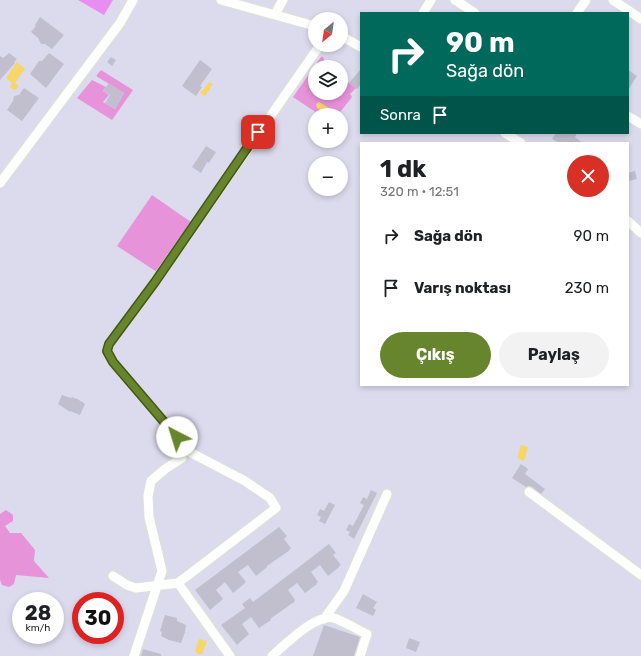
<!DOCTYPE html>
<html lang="tr">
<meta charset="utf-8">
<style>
body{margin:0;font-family:Rubik,sans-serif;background:#f2f2f2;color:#202124;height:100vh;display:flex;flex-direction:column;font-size:15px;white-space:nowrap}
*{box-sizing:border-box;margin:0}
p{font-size:13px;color:#757577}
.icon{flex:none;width:22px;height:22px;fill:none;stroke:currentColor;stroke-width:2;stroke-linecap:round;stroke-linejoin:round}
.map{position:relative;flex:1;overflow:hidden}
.sheet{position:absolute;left:360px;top:142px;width:269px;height:244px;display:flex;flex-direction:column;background:#fff;border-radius:0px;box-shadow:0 2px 6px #0003}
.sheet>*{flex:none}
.banner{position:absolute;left:360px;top:12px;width:269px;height:122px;border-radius:0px;box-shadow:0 2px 6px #0003;background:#00695c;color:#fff;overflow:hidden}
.needle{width:26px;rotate:209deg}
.tools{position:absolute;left:308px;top:12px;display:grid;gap:8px}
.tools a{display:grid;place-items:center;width:40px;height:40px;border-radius:50%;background:#fff;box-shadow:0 2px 6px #0003;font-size:20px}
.speed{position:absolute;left:12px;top:592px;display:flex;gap:8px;font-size:20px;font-weight:700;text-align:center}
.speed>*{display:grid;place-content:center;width:52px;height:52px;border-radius:50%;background:#fff;box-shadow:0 2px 6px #0003;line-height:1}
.speed small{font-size:10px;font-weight:400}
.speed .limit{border:6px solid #d22;background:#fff;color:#111}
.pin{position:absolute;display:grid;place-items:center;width:34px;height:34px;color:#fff;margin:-17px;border-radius:8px;box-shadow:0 2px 6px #0006}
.me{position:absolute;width:44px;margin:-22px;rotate:320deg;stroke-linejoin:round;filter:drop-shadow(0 0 3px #0008)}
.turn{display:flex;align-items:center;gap:14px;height:84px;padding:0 20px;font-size:18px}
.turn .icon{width:52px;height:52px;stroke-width:2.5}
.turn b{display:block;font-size:28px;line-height:34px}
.then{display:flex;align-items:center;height:38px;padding:0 20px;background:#0003;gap:8px;font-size:15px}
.round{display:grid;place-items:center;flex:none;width:42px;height:42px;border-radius:21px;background:#f2f2f2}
.summary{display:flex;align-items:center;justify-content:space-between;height:68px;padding:0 20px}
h1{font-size:24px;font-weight:700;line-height:30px}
.button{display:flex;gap:8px;margin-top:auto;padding:8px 20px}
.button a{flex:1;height:46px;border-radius:24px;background:#67852c;color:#fff;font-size:16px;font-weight:700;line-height:46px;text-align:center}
.button a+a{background:#f2f2f2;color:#202124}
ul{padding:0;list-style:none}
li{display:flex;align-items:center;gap:12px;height:52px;padding:0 20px}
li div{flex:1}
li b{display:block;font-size:15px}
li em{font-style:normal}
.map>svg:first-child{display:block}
.green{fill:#e793d9}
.pitch{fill:#e98ef0}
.water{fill:#f6d666}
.building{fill:#c1bfce}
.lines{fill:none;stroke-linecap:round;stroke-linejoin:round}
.minor-casing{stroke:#dde4cf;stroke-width:11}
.minor{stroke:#fff;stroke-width:9}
.route-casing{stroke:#43561d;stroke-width:10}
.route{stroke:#67852c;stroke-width:7}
</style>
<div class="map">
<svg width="641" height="656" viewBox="0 0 641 656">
<rect width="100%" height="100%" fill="#dcdaed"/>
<path class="green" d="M321 57H323L325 62 333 67H315V93H341V72L347 76 345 80 356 88 350 94 352 97 338 115H320L293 97Z
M101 70 133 90 112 120 77 98 92 80 106 87 103 91 109 95 103 102 115 109 124 93 96 76Z
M152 195 191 222 157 272 117 246Z
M6 510 13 515V521L5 526 10 533H21L35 550 34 561 49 578 16 575 14 584 9 587 2 585 0 580V514Z"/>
<path class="pitch" d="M78 0H113L104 15Z"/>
<path class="water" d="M17 62 25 69 15 83 18 85V88L14 90 10 87 12 83 6 78Z
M209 82 213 84 205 96 200 93 202 90H203Z
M319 102 329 108 327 113H324L317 108 316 104Z
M521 445 528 447 524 461 517 458Z
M199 639 207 641 202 654H198L195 651Z"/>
<path class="building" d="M40 17 64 35 52 49 45 44H41L38 38 31 32 36 26 35 25Z
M9 53 17 59 14 62 15 63 0 80V56L3 58Z
M49 53 64 64 46 88 30 74 39 61H42Z
M111 57 116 60 112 66 107 62Z
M200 60 212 69 200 86 202 87 196 96 182 86Z
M361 69V84L357 89 349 83Z
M628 70 637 76 628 90Z
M109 83 124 93 115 109 105 103 110 95 103 91Z
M24 88 39 98 22 121 7 110 13 101 14 96 19 95Z
M556 133H577L575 137 583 143H559L552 139Z
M206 146 216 152 209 163 207 162 201 173 192 167Z
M635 171 637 179 628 181V173Z
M62 395 71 398 72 397 76 399V398L85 404 80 415 70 411V412L58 404Z
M521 464 528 469 525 474 545 489 541 494 532 487 529 486 526 487 512 478Z
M371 490 377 493 354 539 348 535 350 532 346 530 349 524 353 526 364 505 360 503 363 497 367 499Z
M329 502 335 505 325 524 319 521 321 517 317 515 320 509 324 511Z
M279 527 287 536 284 539 291 548 289 550H290L267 566V567L256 576 248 565 238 572 246 582 244 584 233 593 225 582 216 590 223 599 210 610 195 590Z
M329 544 336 553 333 555 341 565 339 566V567L328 576 320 565 311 572 318 582 316 584H317L305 593 297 583 288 590 295 600 294 602 270 619 271 620 259 628 251 617 242 624 249 634 237 645 221 625 245 608 242 604 250 598 253 602Z
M363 594 377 602 373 608 376 610 373 616 356 608Z
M165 615 177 618V621L186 625 185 632 181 643 169 640 161 636 162 632 160 631Z
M324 625 360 637 354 656H313Z
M409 638 420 642 416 652 406 648Z
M143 649 161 654V656H141Z"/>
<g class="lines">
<defs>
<path id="minor" d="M221 0 315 26
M455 0 475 13
M613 0 641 19
M423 13 431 0
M577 13 586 0
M275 14 283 0
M341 36 361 47
M628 116 641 124
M505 133 521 143
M0 183 120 23 133 0
M628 221 641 233
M529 492 641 575
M113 576 127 585 136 588 178 583 276 508 270 498 245 481 182 448 177 437 113 362 107 351 109 344 155 282 320 45
M178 583 230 656
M324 619 344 591 387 494
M134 656 162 571 149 517 148 496 151 481 165 469 182 458V448
M272 656C285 645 316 613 334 618 345 622 356 629 367 634L360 656"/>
</defs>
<use href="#minor" class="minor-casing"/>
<use href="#minor" class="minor"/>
</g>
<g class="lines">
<defs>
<path id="route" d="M177 437 113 362 107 351 109 344 155 282 258 132"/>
</defs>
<use href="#route" class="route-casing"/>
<use href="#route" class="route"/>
</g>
</svg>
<div class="tools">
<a><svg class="needle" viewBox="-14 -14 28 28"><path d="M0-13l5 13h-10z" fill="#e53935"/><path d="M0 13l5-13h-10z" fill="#757577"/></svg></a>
<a><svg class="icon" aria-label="layers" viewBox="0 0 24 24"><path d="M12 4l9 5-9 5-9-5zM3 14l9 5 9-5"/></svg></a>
<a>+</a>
<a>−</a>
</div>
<div class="speed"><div>28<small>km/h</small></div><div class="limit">30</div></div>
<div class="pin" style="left:258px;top:132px;background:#d93025"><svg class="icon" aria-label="arrive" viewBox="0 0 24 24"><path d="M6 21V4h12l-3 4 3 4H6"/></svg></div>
<svg class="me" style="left:177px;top:437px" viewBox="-20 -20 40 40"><circle r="19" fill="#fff"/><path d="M0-13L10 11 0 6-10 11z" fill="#67852c"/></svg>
<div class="banner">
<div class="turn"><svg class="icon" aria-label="right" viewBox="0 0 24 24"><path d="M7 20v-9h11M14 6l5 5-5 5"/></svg><div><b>90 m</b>Sağa dön</div></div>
<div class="then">Sonra<svg class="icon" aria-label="arrive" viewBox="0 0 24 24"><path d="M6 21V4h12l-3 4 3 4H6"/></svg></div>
</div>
<section class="sheet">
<div class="summary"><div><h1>1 dk</h1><p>320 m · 12:51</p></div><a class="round" style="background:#d93025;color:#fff"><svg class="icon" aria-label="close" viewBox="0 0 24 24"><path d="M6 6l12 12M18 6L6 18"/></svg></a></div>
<ul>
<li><svg class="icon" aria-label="right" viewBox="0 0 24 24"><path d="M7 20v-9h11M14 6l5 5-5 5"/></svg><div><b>Sağa dön</b></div><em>90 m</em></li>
<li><svg class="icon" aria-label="arrive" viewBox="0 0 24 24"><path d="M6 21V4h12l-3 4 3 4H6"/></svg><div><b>Varış noktası</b></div><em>230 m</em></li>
</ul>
<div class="button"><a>Çıkış</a><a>Paylaş</a></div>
</section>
</div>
